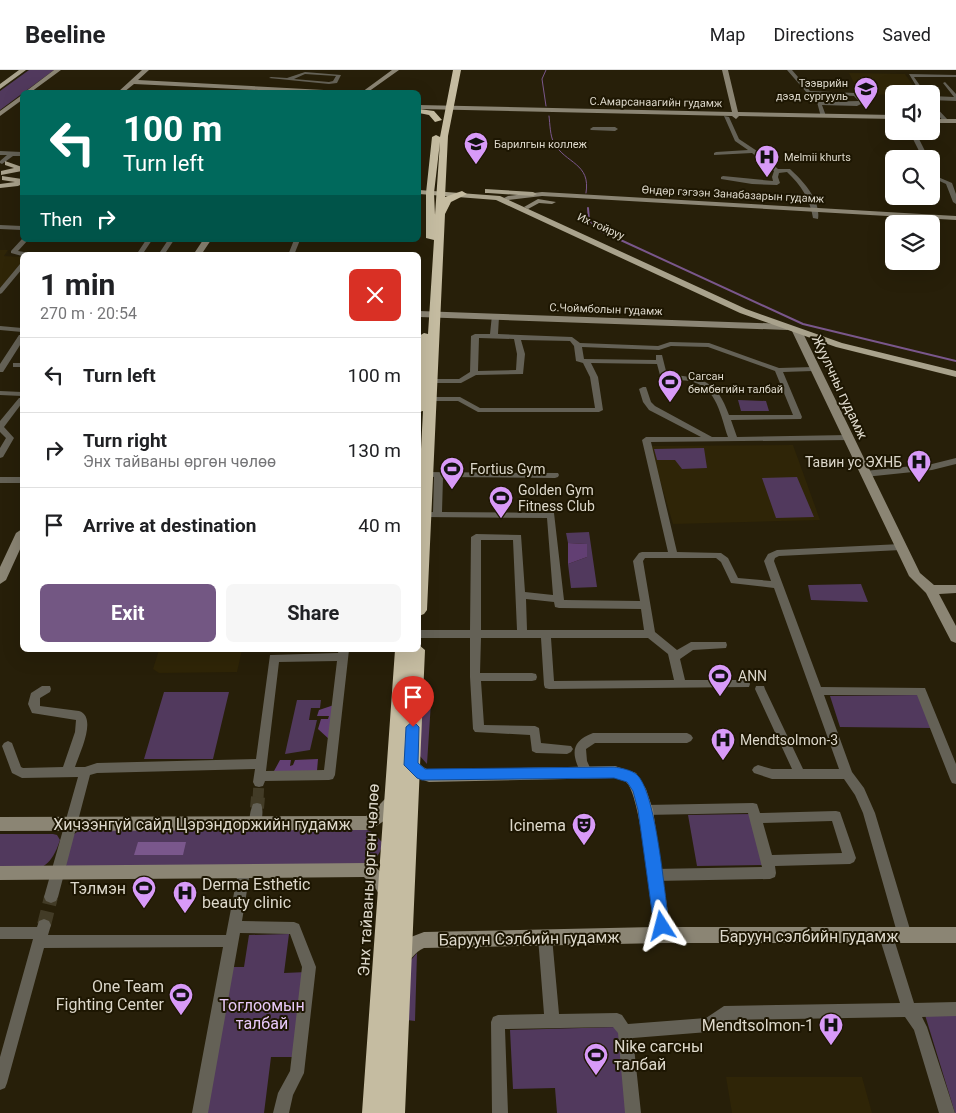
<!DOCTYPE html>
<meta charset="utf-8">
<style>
body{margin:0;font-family:Roboto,sans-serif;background:#f6f6f6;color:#202124;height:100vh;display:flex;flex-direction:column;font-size:19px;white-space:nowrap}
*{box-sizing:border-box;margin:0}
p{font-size:16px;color:#757577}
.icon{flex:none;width:28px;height:28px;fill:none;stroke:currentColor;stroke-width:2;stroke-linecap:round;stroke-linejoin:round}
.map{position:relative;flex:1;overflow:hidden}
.drawer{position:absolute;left:20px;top:182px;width:401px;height:400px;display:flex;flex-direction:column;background:#fff;border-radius:8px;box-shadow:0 5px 20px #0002}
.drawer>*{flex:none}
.banner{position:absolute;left:20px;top:20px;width:401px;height:152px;border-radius:8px;box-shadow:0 5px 20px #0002;background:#00695c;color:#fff;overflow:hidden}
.tools{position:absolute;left:885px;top:15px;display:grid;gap:10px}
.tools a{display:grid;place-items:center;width:55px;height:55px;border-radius:8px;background:#fff;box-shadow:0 5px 20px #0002;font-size:25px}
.pin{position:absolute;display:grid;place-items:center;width:42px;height:42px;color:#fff;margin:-51px -21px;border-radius:50% 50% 50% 0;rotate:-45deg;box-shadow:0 0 5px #0007}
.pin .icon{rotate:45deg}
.me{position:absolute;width:55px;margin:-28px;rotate:351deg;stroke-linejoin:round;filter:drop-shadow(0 0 4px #0008)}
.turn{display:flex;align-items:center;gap:18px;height:105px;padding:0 20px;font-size:22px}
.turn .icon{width:65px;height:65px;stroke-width:2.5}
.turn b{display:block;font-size:35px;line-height:42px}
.then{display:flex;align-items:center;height:48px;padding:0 20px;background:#0003;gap:10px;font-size:19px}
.round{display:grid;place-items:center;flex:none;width:52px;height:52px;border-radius:8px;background:#f6f6f6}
.head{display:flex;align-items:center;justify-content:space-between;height:85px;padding:0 20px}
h1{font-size:30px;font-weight:700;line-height:38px}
.action{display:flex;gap:10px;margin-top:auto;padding:10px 20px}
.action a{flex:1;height:58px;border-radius:8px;background:#735783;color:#fff;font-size:20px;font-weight:700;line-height:58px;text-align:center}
.action a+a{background:#f6f6f6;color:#202124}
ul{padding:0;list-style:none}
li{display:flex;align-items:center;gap:15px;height:75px;padding:0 20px;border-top:1px solid #e0e0e0}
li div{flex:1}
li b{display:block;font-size:19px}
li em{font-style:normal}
header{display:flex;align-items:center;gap:30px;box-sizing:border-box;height:70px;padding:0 25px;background:#fff;border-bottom:1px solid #e0e0e0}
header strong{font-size:24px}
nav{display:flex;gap:28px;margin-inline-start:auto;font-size:18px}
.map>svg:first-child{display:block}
.built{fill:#2f2507}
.green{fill:#51395d}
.forest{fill:#623f73}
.water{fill:#7a578c}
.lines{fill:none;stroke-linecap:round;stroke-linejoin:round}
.stream-far1{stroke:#7a578c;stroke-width:1}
.stream{stroke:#7a578c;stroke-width:2}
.street-tunnel-far1{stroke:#423b26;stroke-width:11;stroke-dasharray:11 5.5;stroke-linecap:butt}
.street-tunnel{stroke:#423b26;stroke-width:14;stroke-dasharray:14 7;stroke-linecap:butt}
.street{fill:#646156;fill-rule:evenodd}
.secondary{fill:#8b8574;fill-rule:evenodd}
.primary{fill:#a9a28c;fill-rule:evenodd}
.highway{fill:#c5bca1;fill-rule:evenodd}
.route{fill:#1a73e8;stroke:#114b97}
.labels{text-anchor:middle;stroke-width:4;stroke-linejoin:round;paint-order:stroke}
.far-poi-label{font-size:11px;fill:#ddd8cb;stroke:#1d1602;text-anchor:start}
.far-street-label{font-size:11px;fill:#ddd8cb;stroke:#1d1602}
.street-label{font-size:14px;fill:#ddd8cb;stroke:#1d1602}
.poi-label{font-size:14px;fill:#ddd8cb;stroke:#1d1602;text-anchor:start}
.near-street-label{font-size:16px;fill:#ddd8cb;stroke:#1d1602}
.near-poi-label{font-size:16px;fill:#ddd8cb;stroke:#1d1602;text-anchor:end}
.near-park-label{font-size:16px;fill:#e8c9f9;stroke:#1d1602}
</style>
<header>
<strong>Beeline</strong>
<nav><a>Map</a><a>Directions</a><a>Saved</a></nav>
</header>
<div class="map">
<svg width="956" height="1043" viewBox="0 0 956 1043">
<rect width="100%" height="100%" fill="#271f09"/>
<path class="built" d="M849 3 905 4 919 24 860 25Z
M0 180H8L4 186 22 187V192L0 218Z
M793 375 820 450 673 454 650 376Z
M159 580H242L237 602 159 603 153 599Z
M862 1007 872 1043H732L726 1007Z"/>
<path class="green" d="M29 0H54L0 40V21Z
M738 330 766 331 769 341H741Z
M704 378 707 398 682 399 675 390H657L654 379Z
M797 407 814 447 776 448 762 408Z
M589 462 597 517 571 518 568 494 587 487 586 474 568 473 566 463Z
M861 514 868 532 811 530 808 515Z
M164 622H229L213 689H144Z
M918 625 932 658 840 657 830 626Z
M297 630H321L320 638H311L309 650H317L310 680 285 684Z
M426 632H431L427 694 419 685 423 633Z
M751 744 763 795 697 796 688 745Z
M81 759H364L372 762 382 772C381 787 374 790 361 796L67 798 65 792 73 765Z
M0 764H53L57 765 60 770C48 807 33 799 0 799Z
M289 864 284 903 307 902 298 987H271L264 1043H205L230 897H244L249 865Z
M417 883 415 951 407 950 411 890Z
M925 945H956V1043H955Z
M618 957 628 1043H557L555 1018 513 1019 510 960Z"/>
<path class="forest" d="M568 473 587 474V487L568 494Z
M334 635 330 670 318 659 321 649H328L329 646H317L319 640Z
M318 689 317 701H274L280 690H291L290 696 293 695 295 690Z"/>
<path class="water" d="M138 772H186L183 785H134Z"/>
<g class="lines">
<path class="stream-far1" d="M546 0 542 9 546 36
M549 46C550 54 550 66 554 73 566 94 591 93 586 123"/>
<path class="stream" d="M588 138 589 150 601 161 803 254 956 291"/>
<path class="street-tunnel-far1" d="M258 729 259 712"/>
<path class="street-tunnel" d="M257 738 258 727
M44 855 51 827"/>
<path class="street" d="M787 0H792L810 21 855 23 861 26 865 32 857 36 822 35 826 46 821 47 817 32 859 31 854 26 807 23Z
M305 2 341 5 337 13 329 14 269 8 271 7 287 8ZM305 4 336 6 333 11 329 12 294 9Z
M909 4 956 5V7H914L926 24H921Z
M945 12 956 24V31L931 30V26L954 27 943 13Z
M931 32 948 50V52H944L931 37Z
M724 46 729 47 739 69 757 81 778 99H790C803 111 821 130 818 149L813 148C810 129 801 115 787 102L779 103 778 107 780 113 777 115 752 114 721 109V107L723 106 773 111 772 107 774 101 752 83 714 85V83L716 82 748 80 735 71Z
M593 57H615L618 59 615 61 591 60 590 59Z
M909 61H915L929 89H923Z
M0 81 22 82V86H13L2 94 0 93V91L7 85H0Z
M931 97 938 107 952 113 956 124V134L953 132 946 114 933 108Z
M0 155 22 156V160L0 159Z
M22 169 28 170 18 181 30 183H61L64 185 22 186 11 183V181Z
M146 170H152L142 185H136Z
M168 170H174L164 185H158Z
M294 170H300L294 185H288Z
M22 193V199L2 223 0 224V218L20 194Z
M492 245 499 247 498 264 572 267 580 273 658 276 670 272 709 273 779 298 813 297 817 299 813 301 783 302 802 347 801 349 731 350 737 367 848 365 852 368 851 370 651 372 677 482 721 483 728 488 738 508 771 511 764 491 768 484 777 480 901 474 906 477 901 480 779 486 775 488 774 491 821 617 925 618 956 694V714L952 713 950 709 917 625H824L852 702 864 718 875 743 912 866 910 871 905 872 900 871 898 866 863 743 855 725 844 709H772L754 703 752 700 754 697 758 695 772 699H792L755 619 756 616H764L765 619 803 699H839L774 518 731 513 721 492 716 488H645L643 491 655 562 677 580 691 572H726L727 575 726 578 693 580 680 589 685 610H745L749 611 750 614 749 617 549 619 545 618 544 615 541 568H481L480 603H532L536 604 537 607 536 610 532 611H481L484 655 535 656 539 658 541 673 571 676 573 679 571 682 567 684 536 683 532 681 530 665 475 662 473 659 470 607V568H419V560H470L471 467 476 464 521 465 525 522 553 525 547 448 421 447 419 445 421 443 433 442 434 407 424 406 423 404 424 402 558 403 559 405 558 407 555 408 443 407 442 442 554 443 564 530 640 531 633 491 639 483 642 482H668L642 370 646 367H701L649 340 643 332 639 319 643 317H646L651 332 655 336 712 367H728C721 347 717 318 693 312 683 309 672 311 661 309L657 294 591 293 598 307 603 340 599 342H478L458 331H428L427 329 431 327H460L480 338H595L590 307 583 293 576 291 574 276 570 271 521 270 525 284 523 304 476 305 461 313H430V309H459L470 302 471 266 475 264H490ZM479 268 514 269 517 284 516 300 478 301ZM671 276 708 277 775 301 793 345H729C717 311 702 306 667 305L662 285H656V290L584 289 582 277 659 280ZM481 470H513L517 560H481ZM526 529 554 532 555 537 559 538 641 539 644 560H527ZM551 568H648L668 584 674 610 554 611Z
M0 256 22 258V262L0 260Z
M19 265H22V272L3 302H0V294Z
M13 293H22V297H13Z
M0 321 22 322V326L0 325Z
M19 328H22V333L4 357 14 368 3 387 0 388V378L6 368 0 362V351Z
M956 388V394L932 400 865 407 861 404 865 401 932 394Z
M0 407H22V413H0Z
M339 580H349L335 705 333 709 329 710 265 711 263 716 259 717 255 716 253 712 255 699 97 703 90 705 58 827 56 831 51 833 46 831 44 827 78 707 22 708 12 703 2 676 4 673 8 671 12 673 21 697 23 698 63 697 75 662 76 650 32 643 28 634 31 623 42 616H50L51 619 50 622 40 628V636L79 641C98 647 79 684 75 697H85L97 693 256 689 270 585 338 583ZM337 591 324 700 266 701 279 592Z
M593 663H687L691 665 693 668 691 671 687 673H595L586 679 587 691 592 702 590 705 586 707 582 705C572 686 569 672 593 663Z
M257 733 261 734C264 741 262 751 259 758L255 759 251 758C248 751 250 741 253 734Z
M753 733 757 734 760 743 836 741 840 742 856 788 854 792 850 794 775 796 776 803 775 807 770 809 654 811 649 809 648 805 649 801 654 799 762 797 748 743 645 745 641 744 639 740 641 736 645 735ZM832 751 842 783 772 785 763 753Z
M244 796 249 798 250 802 242 851 294 852 299 854 316 897 304 1003 293 1025 289 1043H273L278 1023 290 1001 302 897 290 864 240 863 208 1043H192L223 877 44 878 7 1013 5 1018 0 1020V987L33 869H0V857H37L39 851 44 849 49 851 51 855 48 865H226L238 802 239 798Z
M886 860 891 861 893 866 914 933 956 932V946L922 947 927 957 955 1043H939L914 960 905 947 726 950 708 962 633 968 641 1043H625L618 963 613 957 505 959 508 1043H492L491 952 493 947 498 945 544 944 538 867 540 862 545 861 550 862 552 867 559 944 617 943 622 945 628 954 706 948 724 936 900 933 879 866 881 861Z"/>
<path class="secondary" d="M54 0H61L31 22H25Z
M142 0H149L138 10 324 20 327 22H298L134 14 124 22H118Z
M392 0H399L368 22H362Z
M722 0H728L738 42 894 45V49L739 46 736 49 732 46 419 39V35L732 42Z
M22 25V30L0 46V41Z
M931 49H956V53H931Z
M542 122 956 146V150L542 126 508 130 504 128 508 126Z
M538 129 556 132 552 134 539 133 528 139 524 137Z
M203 170H211L201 185H193Z
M419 241 787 254 792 257 787 260 419 247Z
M797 258 802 261 920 503 934 515H956V523L939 524 956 556V573L951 571 926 523 909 506 792 261Z
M22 459V475L6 510 0 514V497L16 463Z
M411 689C418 691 421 697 429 700L615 696 636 703 646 719 653 740 670 857H956V873H663L424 878C414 882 412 891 402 895L396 893 393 887 403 870 424 862 654 857C650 833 641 724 626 712 624 710 618 709 615 708L429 712C417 708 409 707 404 695L406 691Z
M393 724 398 725 401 730C393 745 383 754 367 760L0 761V747L366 746C377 741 383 727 393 724Z
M367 793C381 798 390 812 396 825L394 830 388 833 382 830 376 819 364 807 0 810V796Z"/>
<path class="primary" d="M19 0H26L0 19V14Z
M5 91 22 97V101L1 105V101L14 98 5 95Z
M2 106 22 109V114L18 116 0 118V114L15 112 2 110Z
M485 119 533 122 537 124 533 126 488 123H485Z
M419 120 500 126 746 239 842 273 956 301V307L836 277 740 243 496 130 419 124Z"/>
<path class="highway" d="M453 0H461L448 66 445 127 462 121 467 124 451 132 445 144 427 540 424 544 419 546V417L423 341 419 342V266L424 263 428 264 434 170 426 168V123L432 67 436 65 440 67ZM440 72 435 145 434 123Z
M419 39 434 41 442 50 435 52 429 45 419 43Z
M419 575 425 580 405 1043H362L395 580H419Z"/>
</g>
<path class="route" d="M413 651 419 657 418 693 425 699 614 697C621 698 631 700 636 704 656 719 665 827 669 856L667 861 662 863 656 861 654 856 638 740 633 721 627 712 614 708 422 710 417 708 404 695 406 657Z"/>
<defs>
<symbol id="university-pin" viewBox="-11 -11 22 30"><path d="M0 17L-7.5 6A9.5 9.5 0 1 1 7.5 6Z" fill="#d89af8" stroke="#1d1602"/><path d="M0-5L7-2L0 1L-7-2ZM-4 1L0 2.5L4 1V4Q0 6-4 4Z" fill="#111"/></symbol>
<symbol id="hospital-pin" viewBox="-11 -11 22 30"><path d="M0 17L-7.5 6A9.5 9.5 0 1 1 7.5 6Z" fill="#d89af8" stroke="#1d1602"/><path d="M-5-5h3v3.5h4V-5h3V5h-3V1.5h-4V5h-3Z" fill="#111"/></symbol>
<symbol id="stadium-pin" viewBox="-11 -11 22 30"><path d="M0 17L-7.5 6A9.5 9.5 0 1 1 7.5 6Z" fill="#d89af8" stroke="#1d1602"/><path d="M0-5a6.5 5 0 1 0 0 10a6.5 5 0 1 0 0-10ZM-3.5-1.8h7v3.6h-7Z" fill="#111"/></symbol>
<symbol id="theatre-pin" viewBox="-11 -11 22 30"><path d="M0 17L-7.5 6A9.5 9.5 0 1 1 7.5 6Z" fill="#d89af8" stroke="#1d1602"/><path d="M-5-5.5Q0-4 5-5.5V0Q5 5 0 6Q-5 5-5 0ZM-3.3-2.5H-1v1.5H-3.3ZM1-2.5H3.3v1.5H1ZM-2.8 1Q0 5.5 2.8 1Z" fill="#111"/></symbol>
</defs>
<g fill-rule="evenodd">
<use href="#university-pin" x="852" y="5" width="28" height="38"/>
<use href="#university-pin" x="462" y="60" width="28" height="38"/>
<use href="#hospital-pin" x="753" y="73" width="28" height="38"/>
<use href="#stadium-pin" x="656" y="298" width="28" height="38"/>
<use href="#hospital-pin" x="905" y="378" width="28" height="38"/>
<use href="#stadium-pin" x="438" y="385" width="28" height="38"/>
<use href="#stadium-pin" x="487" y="414" width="28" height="38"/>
<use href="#stadium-pin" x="706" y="592" width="28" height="38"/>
<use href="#hospital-pin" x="709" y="656" width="28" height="38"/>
<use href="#theatre-pin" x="570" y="741" width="28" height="38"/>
<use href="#stadium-pin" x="130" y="804" width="28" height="38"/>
<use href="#hospital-pin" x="171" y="809" width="28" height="38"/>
<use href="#stadium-pin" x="167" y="911" width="28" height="38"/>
<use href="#hospital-pin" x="817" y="941" width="28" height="38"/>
<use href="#stadium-pin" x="582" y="971" width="28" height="38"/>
</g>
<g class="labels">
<g class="far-poi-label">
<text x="848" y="17" text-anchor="end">Тээврийн<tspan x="848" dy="13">дээд сургууль</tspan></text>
<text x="494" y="78">Барилгын коллеж</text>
<text x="784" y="91">Melmii khurts</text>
<text x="688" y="310">Сагсан<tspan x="688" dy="13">бөмбөгийн талбай</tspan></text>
</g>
<g class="far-street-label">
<text transform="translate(656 32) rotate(1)" y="4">С.Амарсанаагийн гудамж</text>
<text transform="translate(733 124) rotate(3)" y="4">Өндөр гэгээн Занабазарын гудамж</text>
<text transform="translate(601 156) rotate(24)" y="4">Их тойруу</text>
<text transform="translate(606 239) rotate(2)" y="4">С.Чоймболын гудамж</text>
</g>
<g class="street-label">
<text transform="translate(840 317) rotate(65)" y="5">Жуулчны гудамж</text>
</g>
<g class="poi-label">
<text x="902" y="397" text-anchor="end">Тавин ус ЭХНБ</text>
<text x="470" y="404">Fortius Gym</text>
<text x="518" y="425">Golden Gym<tspan x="518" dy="16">Fitness Club</tspan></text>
<text x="738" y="611">ANN</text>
<text x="740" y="675">Mendtsolmon-3</text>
</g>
<g class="near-street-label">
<text x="202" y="760">Хичээнгүй сайд Цэрэндоржийн гудамж</text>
<text transform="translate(368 810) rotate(-87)" y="6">Энх тайваны өргөн чөлөө</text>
<text x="809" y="872">Баруун сэлбийн гудамж</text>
<text transform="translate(529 868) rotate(-1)" y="6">Баруун Сэлбийн гудамж</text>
</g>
<g class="near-poi-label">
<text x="566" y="761">Icinema</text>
<text x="202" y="820" text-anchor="start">Derma Esthetic<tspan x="202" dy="18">beauty clinic</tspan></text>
<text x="126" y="824">Тэлмэн</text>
<text x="164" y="922">One Team<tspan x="164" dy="18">Fighting Center</tspan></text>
<text x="814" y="961">Mendtsolmon-1</text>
<text x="614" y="982" text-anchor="start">Nike сагсны<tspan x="614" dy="18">талбай</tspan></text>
</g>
<g class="near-park-label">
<text x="262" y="941">Тоглоомын<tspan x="262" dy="18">талбай</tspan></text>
</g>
</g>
</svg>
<div class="tools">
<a><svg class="icon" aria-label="sound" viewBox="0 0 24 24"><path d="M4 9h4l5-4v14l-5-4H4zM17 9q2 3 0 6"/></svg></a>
<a><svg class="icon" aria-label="search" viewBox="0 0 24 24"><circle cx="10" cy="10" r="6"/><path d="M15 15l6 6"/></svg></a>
<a><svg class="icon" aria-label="layers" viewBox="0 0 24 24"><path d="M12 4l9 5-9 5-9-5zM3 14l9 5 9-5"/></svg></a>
</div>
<div class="pin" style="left:413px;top:657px;background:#d93025"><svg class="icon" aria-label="arrive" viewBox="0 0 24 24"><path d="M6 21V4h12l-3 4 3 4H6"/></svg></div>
<svg class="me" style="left:662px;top:856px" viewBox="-20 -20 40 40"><path d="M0-17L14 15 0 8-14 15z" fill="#1a73e8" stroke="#fff" stroke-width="4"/></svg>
<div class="banner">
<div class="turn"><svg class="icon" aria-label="left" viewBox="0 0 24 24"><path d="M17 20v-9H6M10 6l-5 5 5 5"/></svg><div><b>100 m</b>Turn left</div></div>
<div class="then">Then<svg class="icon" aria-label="right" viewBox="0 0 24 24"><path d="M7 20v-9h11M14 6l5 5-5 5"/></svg></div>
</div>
<section class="drawer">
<div class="head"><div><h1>1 min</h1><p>270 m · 20:54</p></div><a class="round" style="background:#d93025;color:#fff"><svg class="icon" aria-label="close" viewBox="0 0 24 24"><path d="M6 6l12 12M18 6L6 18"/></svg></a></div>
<ul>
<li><svg class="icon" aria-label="left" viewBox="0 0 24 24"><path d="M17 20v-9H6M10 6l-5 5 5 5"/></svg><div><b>Turn left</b></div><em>100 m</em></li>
<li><svg class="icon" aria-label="right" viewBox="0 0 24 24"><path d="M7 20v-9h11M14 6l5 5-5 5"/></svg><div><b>Turn right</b><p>Энх тайваны өргөн чөлөө</p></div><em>130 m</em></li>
<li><svg class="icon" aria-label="arrive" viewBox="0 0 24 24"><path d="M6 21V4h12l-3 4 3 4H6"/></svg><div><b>Arrive at destination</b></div><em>40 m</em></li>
</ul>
<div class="action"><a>Exit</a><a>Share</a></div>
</section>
</div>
